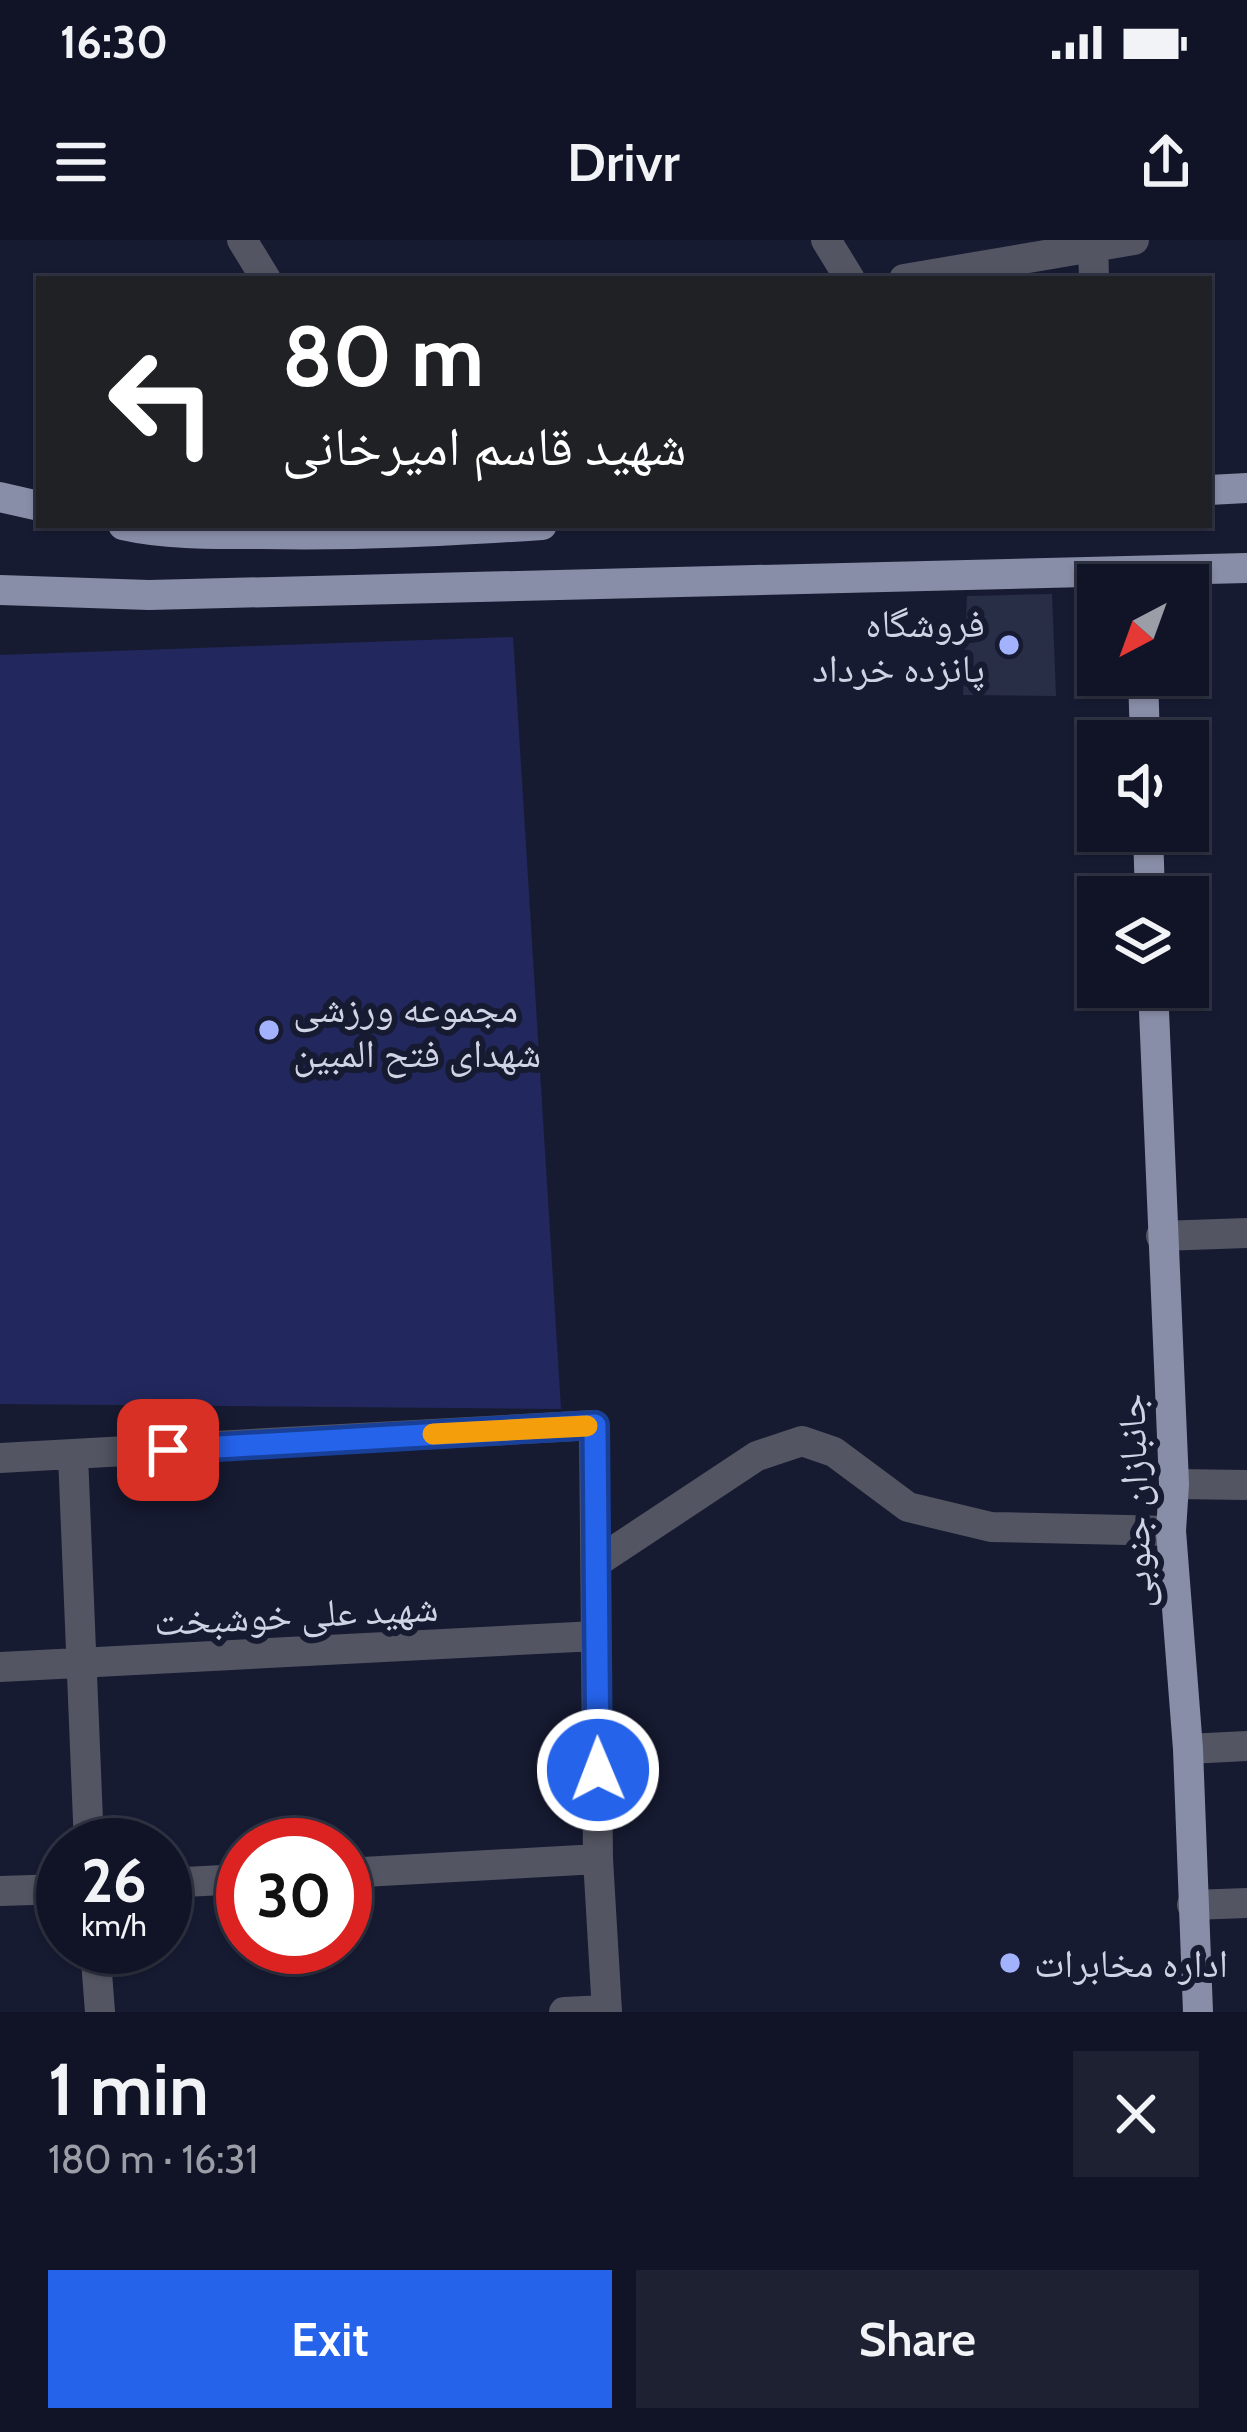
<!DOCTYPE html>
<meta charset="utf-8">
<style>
body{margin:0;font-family:Cabin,"Noto Naskh Arabic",sans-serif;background:#1e2132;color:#f1f3f6;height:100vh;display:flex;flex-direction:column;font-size:45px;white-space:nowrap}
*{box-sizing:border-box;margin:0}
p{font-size:39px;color:#9c9ea7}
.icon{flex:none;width:66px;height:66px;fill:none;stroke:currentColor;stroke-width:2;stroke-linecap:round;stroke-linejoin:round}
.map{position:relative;height:1772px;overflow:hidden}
.details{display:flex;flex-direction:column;background:#111426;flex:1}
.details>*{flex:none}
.hud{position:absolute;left:36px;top:36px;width:1176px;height:252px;border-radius:0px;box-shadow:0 3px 9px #0004,0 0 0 3px #303343;background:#202124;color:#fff;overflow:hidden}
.needle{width:78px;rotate:221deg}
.tools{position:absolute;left:1077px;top:324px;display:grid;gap:24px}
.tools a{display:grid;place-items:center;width:132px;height:132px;border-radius:0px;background:#111426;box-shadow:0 3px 9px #0004,0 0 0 3px #303343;font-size:60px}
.speed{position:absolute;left:36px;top:1578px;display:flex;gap:24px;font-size:60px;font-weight:700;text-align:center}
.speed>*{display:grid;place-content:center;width:156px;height:156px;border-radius:50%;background:#111426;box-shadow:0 3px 9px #0004,0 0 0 3px #303343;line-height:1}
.speed small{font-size:30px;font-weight:400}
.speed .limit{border:18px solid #d22;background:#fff;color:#111}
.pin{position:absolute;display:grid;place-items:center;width:102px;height:102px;color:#fff;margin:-51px;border-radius:24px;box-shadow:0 6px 18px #0006}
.me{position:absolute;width:132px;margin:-66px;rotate:359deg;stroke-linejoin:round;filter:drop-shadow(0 0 9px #0008)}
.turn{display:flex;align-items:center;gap:42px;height:252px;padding:0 48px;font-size:54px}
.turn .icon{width:156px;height:156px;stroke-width:2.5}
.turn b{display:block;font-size:84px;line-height:102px}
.round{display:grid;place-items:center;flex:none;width:126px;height:126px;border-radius:0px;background:#1e2132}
.headline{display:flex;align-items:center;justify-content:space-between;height:204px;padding:0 48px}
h1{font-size:72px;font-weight:600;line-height:90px}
.button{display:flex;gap:24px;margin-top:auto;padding:24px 48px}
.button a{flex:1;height:138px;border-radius:0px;background:#2563eb;color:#fff;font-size:48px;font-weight:600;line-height:138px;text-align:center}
.button a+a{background:#1e2132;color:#f1f3f6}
.status{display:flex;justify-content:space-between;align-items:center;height:84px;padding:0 60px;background:#111426;direction:ltr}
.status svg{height:33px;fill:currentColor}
header{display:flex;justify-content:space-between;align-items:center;height:156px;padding:0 48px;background:#111426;font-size:54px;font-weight:600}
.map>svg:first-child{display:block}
.green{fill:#22285d}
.building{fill:#292e47}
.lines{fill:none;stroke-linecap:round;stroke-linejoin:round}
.minor{stroke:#535562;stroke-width:30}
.major{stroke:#888ea7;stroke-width:30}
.route-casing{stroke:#184099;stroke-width:30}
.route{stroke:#2563eb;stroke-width:21}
.slow{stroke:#f59e0b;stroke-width:21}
.poi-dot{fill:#a3b2fd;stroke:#171b32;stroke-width:4.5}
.labels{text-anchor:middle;stroke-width:12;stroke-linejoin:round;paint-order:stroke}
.poi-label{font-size:39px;fill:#cfd3e3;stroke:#171b32;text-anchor:start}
.street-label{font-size:39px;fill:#cfd3e3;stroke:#171b32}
</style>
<div class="status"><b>16:30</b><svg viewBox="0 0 49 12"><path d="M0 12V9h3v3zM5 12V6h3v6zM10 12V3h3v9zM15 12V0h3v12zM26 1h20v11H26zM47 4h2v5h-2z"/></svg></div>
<header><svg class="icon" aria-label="menu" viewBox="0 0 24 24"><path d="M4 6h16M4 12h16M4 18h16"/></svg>Drivr<svg class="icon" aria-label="share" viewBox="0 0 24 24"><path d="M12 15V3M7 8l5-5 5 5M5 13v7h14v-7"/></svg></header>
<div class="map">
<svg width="1247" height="1772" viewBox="0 0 1247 1772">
<rect width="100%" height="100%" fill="#171b32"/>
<path class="green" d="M513 397 561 1169 0 1164V415Z"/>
<path class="building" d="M1052 354 1056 456 963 455 967 356Z"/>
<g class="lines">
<path class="minor" d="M242 0 266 39
M826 0 850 39
M1093 0 1094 39
M904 39 1134 0
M1161 996 1247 993
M73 1215 89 1605
M0 1218 594 1185 598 1619 607 1772
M1174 1244 1247 1245
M597 1322 757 1216 802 1201 834 1212 908 1267 991 1287 1171 1291
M0 1427 596 1396
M1188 1509 1247 1506
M345 1633 598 1619
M165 1643 243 1639
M0 1651 63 1649
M1192 1665 1247 1663
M95 1707 100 1772
M564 1772 606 1770"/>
<path class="major" d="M1209 250 1247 248
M0 257 39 266
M123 285C167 295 216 294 262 294 356 296 449 291 542 285
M0 350 149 355 1247 328
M1143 435 1145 501
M1148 591 1150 657
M1153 747 1174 1244 1171 1291 1188 1509 1198 1772"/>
</g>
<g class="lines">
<defs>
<path id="route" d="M168 1210 595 1185 598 1530"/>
</defs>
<use href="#route" class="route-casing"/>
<use href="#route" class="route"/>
<path class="slow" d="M433 1194 587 1186"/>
</g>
<g class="poi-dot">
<circle cx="1009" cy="405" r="12"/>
<circle cx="269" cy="790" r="12"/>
<circle cx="1010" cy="1723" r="12"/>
</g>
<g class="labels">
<g class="poi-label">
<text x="985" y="397" text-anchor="end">فروشگاه<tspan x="985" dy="45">پانزده خرداد</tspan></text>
<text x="293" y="782">مجموعه ورزشی<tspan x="293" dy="45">شهدای فتح المبین</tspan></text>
<text x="1034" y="1737">اداره مخابرات</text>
</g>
<g class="street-label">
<text transform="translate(1134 1261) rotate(-92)" y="14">جانبازان جنوبی</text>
<text transform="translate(296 1374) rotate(-3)" y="14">شهید علی خوشبخت</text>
</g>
</g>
</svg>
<div class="tools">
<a><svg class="needle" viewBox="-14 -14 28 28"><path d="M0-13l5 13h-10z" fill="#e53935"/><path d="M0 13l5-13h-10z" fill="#9c9ea7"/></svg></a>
<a><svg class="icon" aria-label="sound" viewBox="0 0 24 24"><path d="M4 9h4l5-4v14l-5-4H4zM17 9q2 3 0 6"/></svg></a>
<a><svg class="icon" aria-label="layers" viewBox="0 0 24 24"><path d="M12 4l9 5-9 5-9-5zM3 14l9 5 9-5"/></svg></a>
</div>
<div class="speed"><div>26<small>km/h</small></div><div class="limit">30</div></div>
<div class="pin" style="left:168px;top:1210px;background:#d93025"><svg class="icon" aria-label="arrive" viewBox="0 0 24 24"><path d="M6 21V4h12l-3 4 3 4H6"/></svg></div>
<svg class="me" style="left:598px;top:1530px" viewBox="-20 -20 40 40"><circle r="17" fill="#2563eb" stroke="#fff" stroke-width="3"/><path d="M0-11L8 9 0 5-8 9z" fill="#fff"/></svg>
<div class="hud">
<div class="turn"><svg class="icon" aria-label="left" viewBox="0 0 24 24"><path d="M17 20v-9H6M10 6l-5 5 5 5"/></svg><div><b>80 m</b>شهید قاسم امیرخانی</div></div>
</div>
</div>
<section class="details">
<div class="headline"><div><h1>1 min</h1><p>180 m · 16:31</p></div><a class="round"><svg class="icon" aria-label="close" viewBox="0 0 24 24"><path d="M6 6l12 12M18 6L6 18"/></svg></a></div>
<div class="button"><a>Exit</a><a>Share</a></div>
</section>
